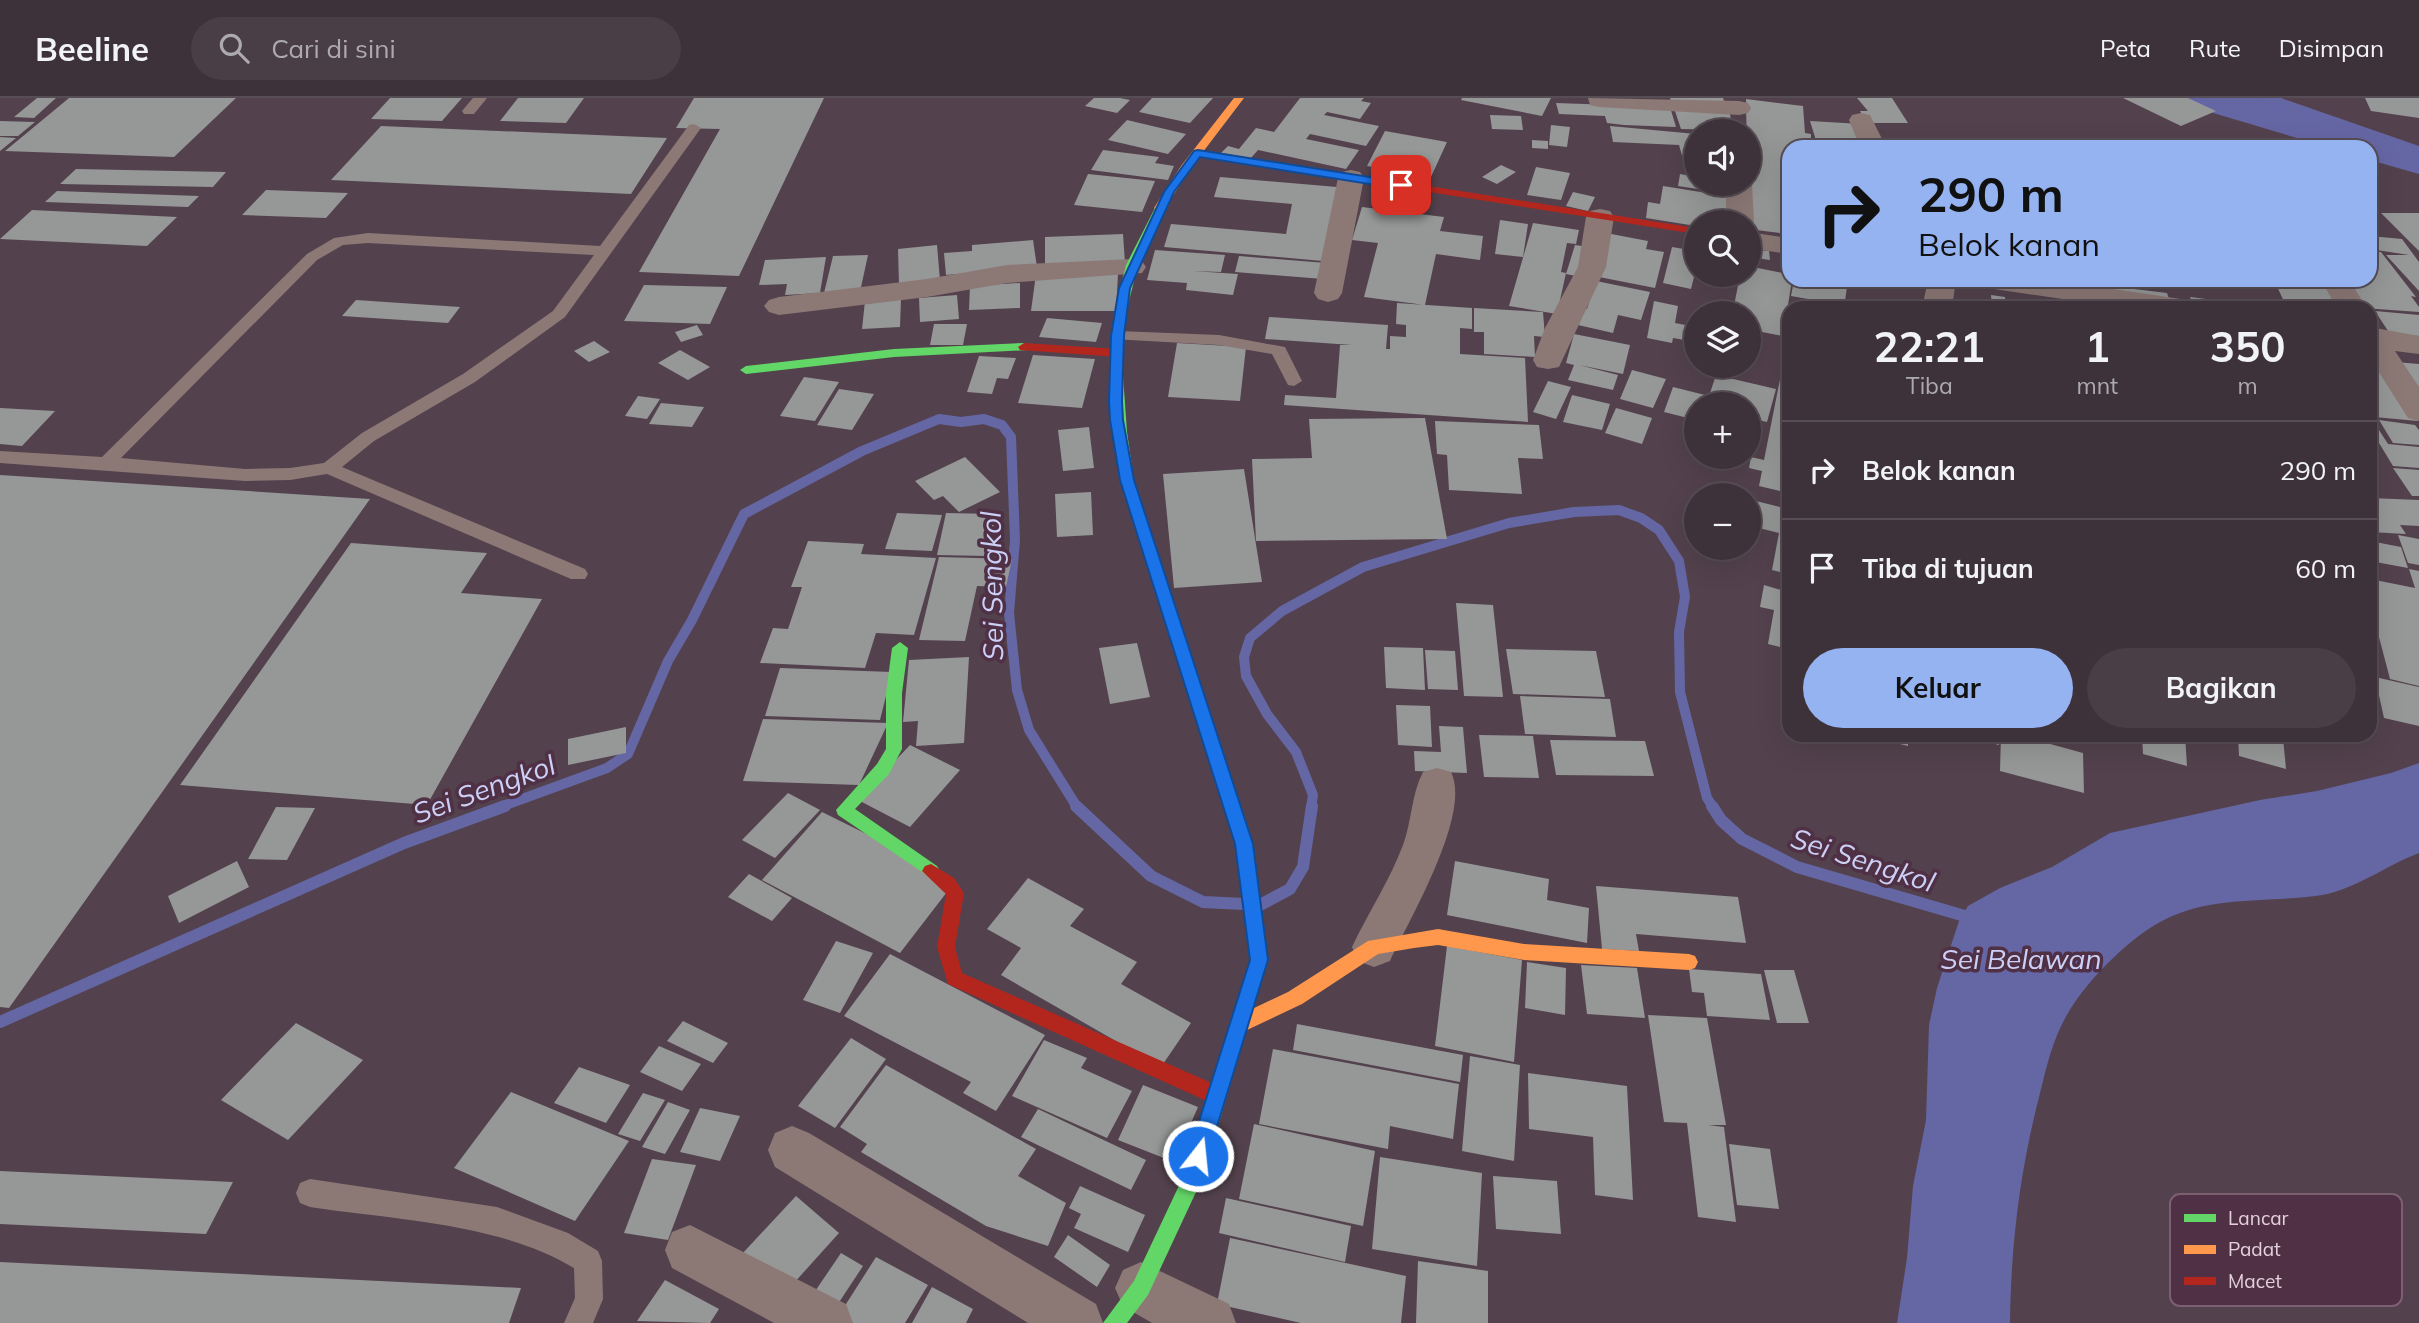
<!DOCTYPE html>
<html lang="id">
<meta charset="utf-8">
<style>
body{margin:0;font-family:Mulish,sans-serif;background:#493e45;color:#f1f3f6;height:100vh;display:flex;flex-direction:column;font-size:26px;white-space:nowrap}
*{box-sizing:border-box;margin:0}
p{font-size:23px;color:#adaaaf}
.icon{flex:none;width:38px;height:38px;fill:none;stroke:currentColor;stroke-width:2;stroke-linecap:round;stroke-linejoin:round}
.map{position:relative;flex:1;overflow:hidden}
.panel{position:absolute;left:1782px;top:203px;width:595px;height:441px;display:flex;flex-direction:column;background:#3e323a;border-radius:21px;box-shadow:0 7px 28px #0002,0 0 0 2px #574d54}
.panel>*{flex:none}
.hud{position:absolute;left:1782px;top:42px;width:595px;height:147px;border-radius:21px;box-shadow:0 7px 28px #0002,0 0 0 2px #574d54;background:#95b2f1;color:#111;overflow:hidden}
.tools{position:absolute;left:1684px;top:21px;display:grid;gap:14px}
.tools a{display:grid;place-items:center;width:77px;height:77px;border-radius:50%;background:#3e323a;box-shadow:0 7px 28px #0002,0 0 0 2px #574d54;font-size:35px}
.pin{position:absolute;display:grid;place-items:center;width:60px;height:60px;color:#fff;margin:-30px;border-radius:14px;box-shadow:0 4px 10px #0006}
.me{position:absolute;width:77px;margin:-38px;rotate:16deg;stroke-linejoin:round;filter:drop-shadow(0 0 5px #0008)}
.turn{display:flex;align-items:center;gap:24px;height:147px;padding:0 21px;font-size:32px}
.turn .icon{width:91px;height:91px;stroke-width:2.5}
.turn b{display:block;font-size:49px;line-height:60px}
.eta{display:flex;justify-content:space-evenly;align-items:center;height:119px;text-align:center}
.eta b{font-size:42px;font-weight:700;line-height:49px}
.action{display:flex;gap:14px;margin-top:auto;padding:14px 21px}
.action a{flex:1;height:80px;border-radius:42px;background:#95b2f1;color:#111;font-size:28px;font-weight:700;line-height:80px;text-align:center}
.action a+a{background:#493e45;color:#f1f3f6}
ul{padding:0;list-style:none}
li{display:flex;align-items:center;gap:21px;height:98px;padding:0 21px;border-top:2px solid #574d54}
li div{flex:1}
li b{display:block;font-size:26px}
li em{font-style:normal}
header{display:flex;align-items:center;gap:42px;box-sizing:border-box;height:98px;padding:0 35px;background:#3e323a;border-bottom:2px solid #574d54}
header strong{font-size:33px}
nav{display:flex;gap:38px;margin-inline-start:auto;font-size:24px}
.search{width:490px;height:63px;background:#493e45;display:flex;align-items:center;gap:18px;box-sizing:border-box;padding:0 24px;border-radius:38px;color:#adaaaf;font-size:26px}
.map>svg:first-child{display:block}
.water{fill:#6566a4}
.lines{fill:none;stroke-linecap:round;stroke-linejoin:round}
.stream-far1{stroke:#6566a4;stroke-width:10}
.stream{stroke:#6566a4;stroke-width:12}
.river{fill:#6566a4;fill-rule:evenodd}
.building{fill:#969797}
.lane{fill:#8c7976;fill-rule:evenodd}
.street{fill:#8c7976;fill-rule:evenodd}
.fast{fill:#63d668;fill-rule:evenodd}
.slow{fill:#ff974d;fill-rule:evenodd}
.jam{fill:#b3261e;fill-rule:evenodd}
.route{fill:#1a73e8;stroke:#114b97;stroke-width:2}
.labels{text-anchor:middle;stroke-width:7;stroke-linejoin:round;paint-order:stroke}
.water-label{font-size:28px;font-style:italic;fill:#cccff6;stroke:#4f3044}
.key{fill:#4f3044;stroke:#7c6072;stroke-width:2}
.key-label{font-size:19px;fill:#e4d0dc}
</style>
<header>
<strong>Beeline</strong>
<div class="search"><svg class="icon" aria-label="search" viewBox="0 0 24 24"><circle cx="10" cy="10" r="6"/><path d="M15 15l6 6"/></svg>Cari di sini</div>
<nav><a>Peta</a><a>Rute</a><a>Disimpan</a></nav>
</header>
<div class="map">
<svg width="2419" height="1225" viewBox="0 0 2419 1225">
<rect width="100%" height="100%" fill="#53424d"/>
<path class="water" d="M2216 0H2281L2419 48V68L2370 49 2278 25Z
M2419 665V755C2387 767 2356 791 2322 797 2271 805 2213 797 2166 821 2132 837 2087 882 2068 915 2053 940 2047 967 2040 995 2020 1073 2011 1144 2010 1225H1897L1907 1160 1913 1088 1926 1022 1929 927 1937 890 1959 823 1968 808 2000 790 2052 769 2110 735 2260 702 2317 693 2391 675Z"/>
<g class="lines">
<path class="stream-far1" d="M500 709 607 670 628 656 668 563 692 522 744 416 862 353 939 321 961 324 984 321 1002 327 1011 339 1015 442 1009 515 1017 592 1029 632 1077 709
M1311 709 1313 697 1296 654 1267 616 1246 578 1244 559 1250 540 1282 513 1363 469 1509 425 1574 414 1619 412 1641 420 1659 432 1679 463 1685 499 1679 534 1680 594 1707 700 1713 709"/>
<path class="stream" d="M1076 708 1151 778 1203 804 1244 806
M1712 708 1721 722 1742 741 1797 769 1975 821
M1260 807 1290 791 1303 769 1312 708
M0 924 404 745 505 708"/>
<path class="river" d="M2187 0H2251L2419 49V76L2370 62V49H2327L2193 9Z"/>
</g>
<path class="building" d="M37 0H56L34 20 14 19Z
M69 0H236L174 59 5 53Z
M390 0H462L442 23 371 21Z
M518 0H584L566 25 500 23Z
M694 0H824L739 178 639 174 720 31 676 30Z
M1094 0H1120L1130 2 1117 15 1085 8Z
M1152 0H1213L1190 25 1139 14Z
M1300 0H1364L1361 3 1371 5 1360 21 1327 14 1324 17 1379 28 1366 48 1310 36 1306 41 1359 52 1346 71 1258 52 1251 60 1221 55 1228 48 1239 51 1256 30 1274 34Z
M1462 0H1551L1542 18 1461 2Z
M1670 0H1723L1725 6 1671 3Z
M1857 0H1892L1908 25H1867L1860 13H1868Z
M2123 0H2188L2216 13 2181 28Z
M2365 0H2419V20L2371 13Z
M1746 1 1803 8 1805 35 1811 36V49H1788V136L1748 131Z
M1556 5 1670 9 1676 29 1624 27 1607 25 1605 18 1559 16Z
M1674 10 1729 11 1733 32 1681 31Z
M1490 17 1521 18 1523 32 1492 31Z
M1127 22 1186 36 1168 56 1108 42Z
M0 23 35 24 18 38H0Z
M1810 23 1861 26 1869 49H1818Z
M1551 27 1570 29 1567 49 1549 47Z
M381 28 667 40 631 96 331 82Z
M1610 28 1696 36V68H1685L1679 47 1613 44Z
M1385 33 1447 44 1431 79 1367 68Z
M0 39 16 40 0 53Z
M1532 42 1548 43V51L1532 50Z
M2210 42 2256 47V49H2213Z
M1103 52 1159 59 1155 65 1174 68 1168 82 1091 72Z
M1501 67 1516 74 1497 86 1482 79Z
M1536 69 1570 75 1561 102 1527 97Z
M76 71 226 74 213 89 60 86Z
M1088 76 1155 83 1142 114 1074 107Z
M1680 76 1696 79V86H1719L1718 94 1678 88Z
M1220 79 1337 89 1323 163 1164 149 1171 126 1286 136 1292 106 1214 99Z
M1663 88 1738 100 1733 124H1696V128L1646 120 1648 104 1660 106Z
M266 92 348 95 326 120 242 117Z
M57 93 199 98 188 109 45 104Z
M1573 94 1595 99 1588 113 1566 108Z
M1362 109 1444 119 1440 133 1483 138 1480 162 1436 156 1425 207 1364 199 1378 145 1352 142Z
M32 112 177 119 147 148 0 141Z
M2381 115H2419V153Z
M1500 122 1528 126 1523 159 1495 156Z
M1533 125 1579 132 1576 146 1567 145 1561 174 1566 175 1557 216 1509 208Z
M1606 135 1648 143 1646 151 1664 154 1655 190 1594 178Z
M1123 136 1125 165 1045 169V139Z
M2370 138 2402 141 2419 164V193L2386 157H2409L2370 151Z
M1033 142 1037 169 946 177 944 155 972 153V147Z
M937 147 940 182 899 186 898 151Z
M1575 147 1595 150 1586 180 1566 176Z
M1672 149 1696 153V171L1691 191 1663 185Z
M1748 151 1769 153 1770 162 1749 159Z
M1155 152 1225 157 1221 174 1193 173 1238 176 1233 197 1186 192 1187 185 1147 182Z
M2370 153 2381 154 2416 199 2411 198 2419 209V214L2363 210 2342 182H2370Z
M868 157 860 194 824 195 833 158Z
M1239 158 1326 165 1323 181 1235 174Z
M826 159 820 195 785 197 787 186 759 187 765 162Z
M1748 168 1788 176V182H1792L1783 238 1752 232 1755 218 1733 213 1740 177H1748Z
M1036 176H1118L1116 213H1031Z
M1794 182H1848L1844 210H1806L1808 201 1791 198Z
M2274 182H2328L2342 210 2315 207 2317 210H2287Z
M1596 183 1650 194 1641 222 1618 217 1613 235 1578 227 1583 211H1587Z
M1020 185V210L969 212 970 188Z
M644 187 727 189 710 226 624 223Z
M2101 187 2167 195 2169 201 2103 193Z
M957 197 959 221 920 224 919 200Z
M1991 197 2005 199 2006 210H1992Z
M2190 199 2222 203 2225 210 2194 208Z
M901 201 900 229 862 231 865 203Z
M356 202 460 209 448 225 342 218Z
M1654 203 1678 208 1675 225 1696 229V244L1673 240 1672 245 1647 240Z
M1397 205 1472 210V231L1460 230V256L1525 260 1528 324 1284 307 1285 297 1336 300 1340 247H1352L1265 241 1269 219 1388 227 1386 251H1390V238L1406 239V227L1396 226Z
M1474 210 1543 214 1545 239 1534 238 1535 259 1484 256V234H1474Z
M2375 213 2419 217V238L2390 236Z
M1047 220 1102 225 1096 244 1039 239Z
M934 226H967L963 247H930Z
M697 227 703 237 681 244 675 234Z
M1574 236 1630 247 1623 276 1579 267 1618 277 1613 292 1568 282 1574 267 1566 265Z
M594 243 610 254 589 264 574 253Z
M1177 245 1246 249 1240 303 1168 299Z
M1787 246 1788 247V395L1759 388 1762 373 1749 370 1751 359 1764 362Z
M2370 251H2372L2418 323 2374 319 2370 312Z
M680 252 710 269 688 282 658 265Z
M1033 257 1095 261 1082 310 1018 305Z
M979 258 1016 260 1008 281 997 280 992 296 967 294Z
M2395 264 2419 266V300Z
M1632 272 1666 281 1653 310 1620 301Z
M1716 277 1776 291 1767 324 1748 320V306H1696V322L1664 314 1673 289 1709 298Z
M804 279 839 284 815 323 780 318Z
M1548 283 1571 289 1556 321 1533 314Z
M839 291 874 296 852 332 817 327Z
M1572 297 1610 306 1602 332 1563 324Z
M638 298 660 301 647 321 625 318Z
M661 305 704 309 692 329 649 326Z
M0 310 55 313 22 348 0 346Z
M1616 310 1652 320 1642 346 1605 335Z
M2370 318 2388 346 2419 349V370L2393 368 2379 345H2370Z
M1425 320 1447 441 1256 443 1252 361 1312 360 1309 321Z
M2379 322 2415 327 2419 332V347L2393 345Z
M1435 323 1539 327 1543 361 1518 360 1522 396 1449 392 1447 357 1437 356Z
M1089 329 1094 370 1063 373 1058 332Z
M965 359 1000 394 959 414 943 398 934 402 915 383Z
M2393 370 2419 372V398H2412Z
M1244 371 1262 484 1174 490 1163 376Z
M0 377 370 401 9 910 0 909Z
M1091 394 1093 437 1057 439 1055 396Z
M2370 400 2419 402V428L2400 427 2406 436 2370 434Z
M1756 403 1788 411V476L1772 472 1779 435 1751 428Z
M897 415 942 417 932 453 885 451Z
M946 415 996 416 987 458 937 457Z
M2398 437 2419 441V467L2408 465Z
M808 443 864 446 861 456 936 460 914 537 876 535 865 570 760 565 773 530 788 531 802 489H791Z
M2370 443 2401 449 2408 470 2370 463Z
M351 445 487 455 461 495 542 501 427 707 180 687Z
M939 459 1012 461 1006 489 977 488 965 543 919 542Z
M2409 471 2419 473V588L2390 581 2370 505V481L2415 490Z
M1764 487 1788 494V551L1768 546 1774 512 1760 509Z
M1456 505 1493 507 1503 599 1464 598Z
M1137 545 1150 599 1110 606 1099 550Z
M1384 549 1423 550 1425 592 1386 590Z
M1506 551 1596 553 1605 599 1513 596Z
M1425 552 1455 553 1458 592 1428 591Z
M969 559 964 645 916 648 918 623 903 624 909 562Z
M780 570 892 574 880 622 765 618Z
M2375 579 2419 589V628L2384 620Z
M1520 598 1610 601 1616 639 1525 636Z
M1396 607 1430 608 1432 649 1398 647Z
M763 621 888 625 859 687 743 683Z
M1439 628 1463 629 1467 675 1415 673 1414 653 1441 654Z
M626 629V655L568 667V641Z
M1479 637 1533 638 1539 680 1484 679Z
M1908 637V648L1868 638V637Z
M1999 637V647L1963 638V637Z
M2001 637H2017L2083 655 2084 695 2000 673Z
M2142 637H2185L2187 668 2143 656Z
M2238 637H2305L2306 646 2283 640 2286 671 2239 658Z
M1550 642 1645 643 1654 678 1556 677Z
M910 647 960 672 910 729 858 702Z
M788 695 820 712 775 760 742 742Z
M276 709 315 710 287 762 248 761Z
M822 714 907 756 947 794 900 855 762 782Z
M237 763 249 789 179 825 168 798Z
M1455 763 1549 781 1547 802 1589 810 1587 845 1447 817Z
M749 776 792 800 772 823 728 799Z
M1028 780 1084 811 1070 828 1137 864 1121 886 1191 925 1161 969 1001 877 1021 850 987 831Z
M1596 788 1738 799 1746 845 1636 836 1639 853 1602 851Z
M836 843 873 855 840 915 803 902Z
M1447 848 1522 862 1514 964 1435 948Z
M890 856 1045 937 996 1013 963 995 971 984 844 918Z
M1527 864 1566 870 1565 917 1525 910Z
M1581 867 1637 870 1645 920 1587 916Z
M1689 871 1761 876 1770 922 1707 918 1704 895 1692 894Z
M1764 872H1794L1809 925H1777Z
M1648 917 1707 920 1726 1027H1708L1724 1029 1736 1124 1698 1119 1687 1025 1664 1024Z
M683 923 728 945 713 965 667 943Z
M296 925 363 962 288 1042 221 1002Z
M1297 926 1463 957 1460 984 1293 952Z
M851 940 886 961 835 1030 798 1008Z
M1044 942 1087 960 1081 970 1132 993 1107 1040 1012 998Z
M659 948 701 966 682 993 640 974Z
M1273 951 1459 986 1453 1041 1390 1028 1388 1051 1259 1026Z
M1470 958 1520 967 1514 1063 1462 1053Z
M886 967 1036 1051 1018 1078 1066 1105 1048 1148 986 1128 861 1054 867 1046 840 1029Z
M579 969 630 987 606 1025 554 1005Z
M1528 975 1627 988 1633 1102 1595 1097 1593 1039 1529 1031Z
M1143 987 1198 1009 1174 1064 1118 1042Z
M511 994 629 1043 575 1123 454 1070Z
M643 995 665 1002 640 1043 618 1036Z
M668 1004 690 1012 665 1056 642 1049Z
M700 1010 740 1018 720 1063 680 1054Z
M1038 1011 1146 1062 1131 1092 1021 1039Z
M1254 1026 1375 1053 1363 1128 1239 1101Z
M1729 1046 1770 1051 1779 1111 1737 1107Z
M1380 1059 1482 1075 1477 1168 1372 1151Z
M652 1061 696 1067 668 1142 624 1135Z
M0 1073 233 1084 206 1136 0 1126Z
M1493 1078 1557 1083 1561 1136 1496 1131Z
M1080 1088 1145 1117 1128 1154 1074 1130 1081 1116 1069 1110Z
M796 1098 839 1135 784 1196 742 1156Z
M1226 1100 1351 1128 1345 1164 1219 1135Z
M1068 1137 1110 1167 1097 1189 1054 1159Z
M1230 1140 1406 1178 1401 1225H1301L1217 1206Z
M841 1155 863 1168 828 1221 805 1208Z
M876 1159 928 1187 905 1225H853L839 1217Z
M1418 1163 1488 1173V1225H1416Z
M0 1164 521 1190 509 1225H0Z
M665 1182 719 1211 710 1225 637 1223Z
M932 1189 973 1211 966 1225H912Z"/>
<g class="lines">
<path class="lane" d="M473 0H487L474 16H464L462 13Z
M694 26 701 30 565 219 475 284 374 343 342 369 585 471 588 476 585 481H571L327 376 290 382 245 383 0 365V353L102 359 307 156 334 140 368 135 600 148 689 27ZM368 145 594 157 553 213 463 276 362 335 324 365 290 370 245 371 121 360 317 162 343 147Z
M1118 233 1219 237 1285 249 1302 283 1294 288 1288 287 1272 256 1219 247 1112 241 1110 238 1112 235Z
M310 1081 497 1109 568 1135 598 1153 602 1163 603 1201 593 1225H564L575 1200 574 1170C499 1125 396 1122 310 1109L300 1105 296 1095 300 1085Z"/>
<path class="street" d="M1588 0 1739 3 1748 5 1751 10 1748 15 1739 17 1599 9 1590 7Z
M1861 15 1870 17 1886 49H1860L1849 22 1852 17Z
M1351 72 1360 74 1364 80 1342 195 1338 201 1328 204 1318 201 1314 195 1338 80 1342 74Z
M1748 80 1752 86 1754 124 1748 130V124H1726V86H1748Z
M1600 111 1610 113 1614 119 1606 169 1559 269 1548 271 1537 269 1533 262 1545 230 1578 169 1586 119 1590 113Z
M1748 134 1788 140V156L1748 150Z
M1132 161 1142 163 1146 169 1142 175 1007 185 927 199 779 217 769 214 764 208 769 202 779 199 927 181 1007 167Z
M1928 182H1956L1952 210H1922Z
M1980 182H2052L2181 201 2191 204 2196 210H2123L1994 191 1984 188Z
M2321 182H2349L2367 210H2337Z
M2370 229 2419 238V256L2395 253 2419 289V323L2408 320 2370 260Z
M1437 670 1451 674C1472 716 1409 822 1390 863L1374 869 1358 863 1352 849C1368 815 1390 782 1403 747 1412 723 1411 697 1423 674Z
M792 1028 809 1035 1096 1206 1103 1225H1028L775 1069 768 1052 775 1035Z
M690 1127 846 1206 853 1225H774L672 1170 665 1152 672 1134Z
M1141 1164 1229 1206 1236 1225H1152L1123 1208 1115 1190 1123 1172Z"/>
<path class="fast" d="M1156 108 1166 110 1138 167 1126 215 1122 263 1127 334 1134 382 1222 652 1220 657H1208L1206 652 1120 382 1113 334 1110 263 1114 215 1126 167Z
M1024 245 1030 249 1028 252 894 259 746 276 740 272 746 268 894 251Z
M900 544 908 550 902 595V651L889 676 855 711 937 768 940 773 937 778 931 780 838 717 836 712 877 666 886 651V595L892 550Z
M1242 908 1249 911 1251 917 1203 1079 1148 1197 1127 1225H1103L1134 1183 1184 1077 1233 917 1235 911Z"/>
<path class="slow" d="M1234 0H1244L1190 71 1164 112H1156L1154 110 1181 68Z
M1438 831 1524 846 1689 856 1695 858 1698 864 1695 870 1689 872 1524 862 1438 847 1414 850 1378 856 1302 906 1245 933 1238 936 1231 933 1229 927 1231 921 1288 894 1368 843Z"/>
<path class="jam" d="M1198 52 1696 130V136L1194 57V53Z
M1024 245 1118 251 1124 255 1118 259 1020 252 1018 249Z
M1214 646 1220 647 1222 652 1253 746 1268 862 1251 917 1249 923 1242 926 1235 923 1233 917 1250 862 1235 746 1206 652 1208 647Z
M931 766 954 780 964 795 955 849 962 875 1223 990 1226 997 1223 1004 1216 1006 1209 1004 948 886 937 849 946 796 922 773 925 768Z"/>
</g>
<path class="route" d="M1198 52 1401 84 1406 87 1401 91 1200 59 1174 94 1130 190 1124 238 1122 303 1123 322 1134 382 1253 746 1268 862 1208 1058 1206 1065 1198 1068 1191 1065 1188 1058 1250 862 1235 746 1120 382 1110 322 1109 303 1111 238 1119 190 1164 94 1194 53Z"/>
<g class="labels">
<g class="water-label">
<text transform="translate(992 488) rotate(-91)" y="10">Sei Sengkol</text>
<text transform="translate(484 691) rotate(-20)" y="10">Sei Sengkol</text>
<text transform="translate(1863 762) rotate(18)" y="10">Sei Sengkol</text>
<text x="2021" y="871">Sei Belawan</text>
</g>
</g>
<rect x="2170" y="1096" width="232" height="112" rx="10" class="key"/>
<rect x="2184" y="1116" width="32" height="8" fill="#63d668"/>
<rect x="2184" y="1147" width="32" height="9" fill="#ff974d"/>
<rect x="2184" y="1179" width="32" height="8" fill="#b3261e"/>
<g class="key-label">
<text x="2228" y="1127">Lancar</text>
<text x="2228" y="1158">Padat</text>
<text x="2228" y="1190">Macet</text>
</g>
</svg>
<div class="tools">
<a><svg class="icon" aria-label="sound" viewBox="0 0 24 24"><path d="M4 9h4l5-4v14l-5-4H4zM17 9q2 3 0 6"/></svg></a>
<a><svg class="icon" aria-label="search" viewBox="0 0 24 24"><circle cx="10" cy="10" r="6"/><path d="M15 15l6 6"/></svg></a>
<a><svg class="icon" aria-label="layers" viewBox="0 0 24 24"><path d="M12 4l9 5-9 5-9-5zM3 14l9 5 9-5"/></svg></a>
<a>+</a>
<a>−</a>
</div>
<div class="pin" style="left:1401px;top:87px;background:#d93025"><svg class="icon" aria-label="arrive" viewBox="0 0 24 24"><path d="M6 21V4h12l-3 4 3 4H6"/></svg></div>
<svg class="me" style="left:1198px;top:1058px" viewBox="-20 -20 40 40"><circle r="17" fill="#1a73e8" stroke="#fff" stroke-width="3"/><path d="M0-11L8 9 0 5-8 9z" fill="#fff"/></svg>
<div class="hud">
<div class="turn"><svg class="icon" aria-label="right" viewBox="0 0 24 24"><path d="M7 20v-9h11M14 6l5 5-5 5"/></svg><div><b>290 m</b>Belok kanan</div></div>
</div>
<section class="panel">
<div class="eta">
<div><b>22:21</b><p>Tiba</p></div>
<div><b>1</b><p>mnt</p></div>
<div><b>350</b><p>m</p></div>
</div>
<ul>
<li><svg class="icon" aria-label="right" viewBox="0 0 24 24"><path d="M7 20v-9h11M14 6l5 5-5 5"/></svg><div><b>Belok kanan</b></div><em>290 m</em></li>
<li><svg class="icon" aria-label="arrive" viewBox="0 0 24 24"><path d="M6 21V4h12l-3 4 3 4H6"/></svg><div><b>Tiba di tujuan</b></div><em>60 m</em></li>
</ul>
<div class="action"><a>Keluar</a><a>Bagikan</a></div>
</section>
</div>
